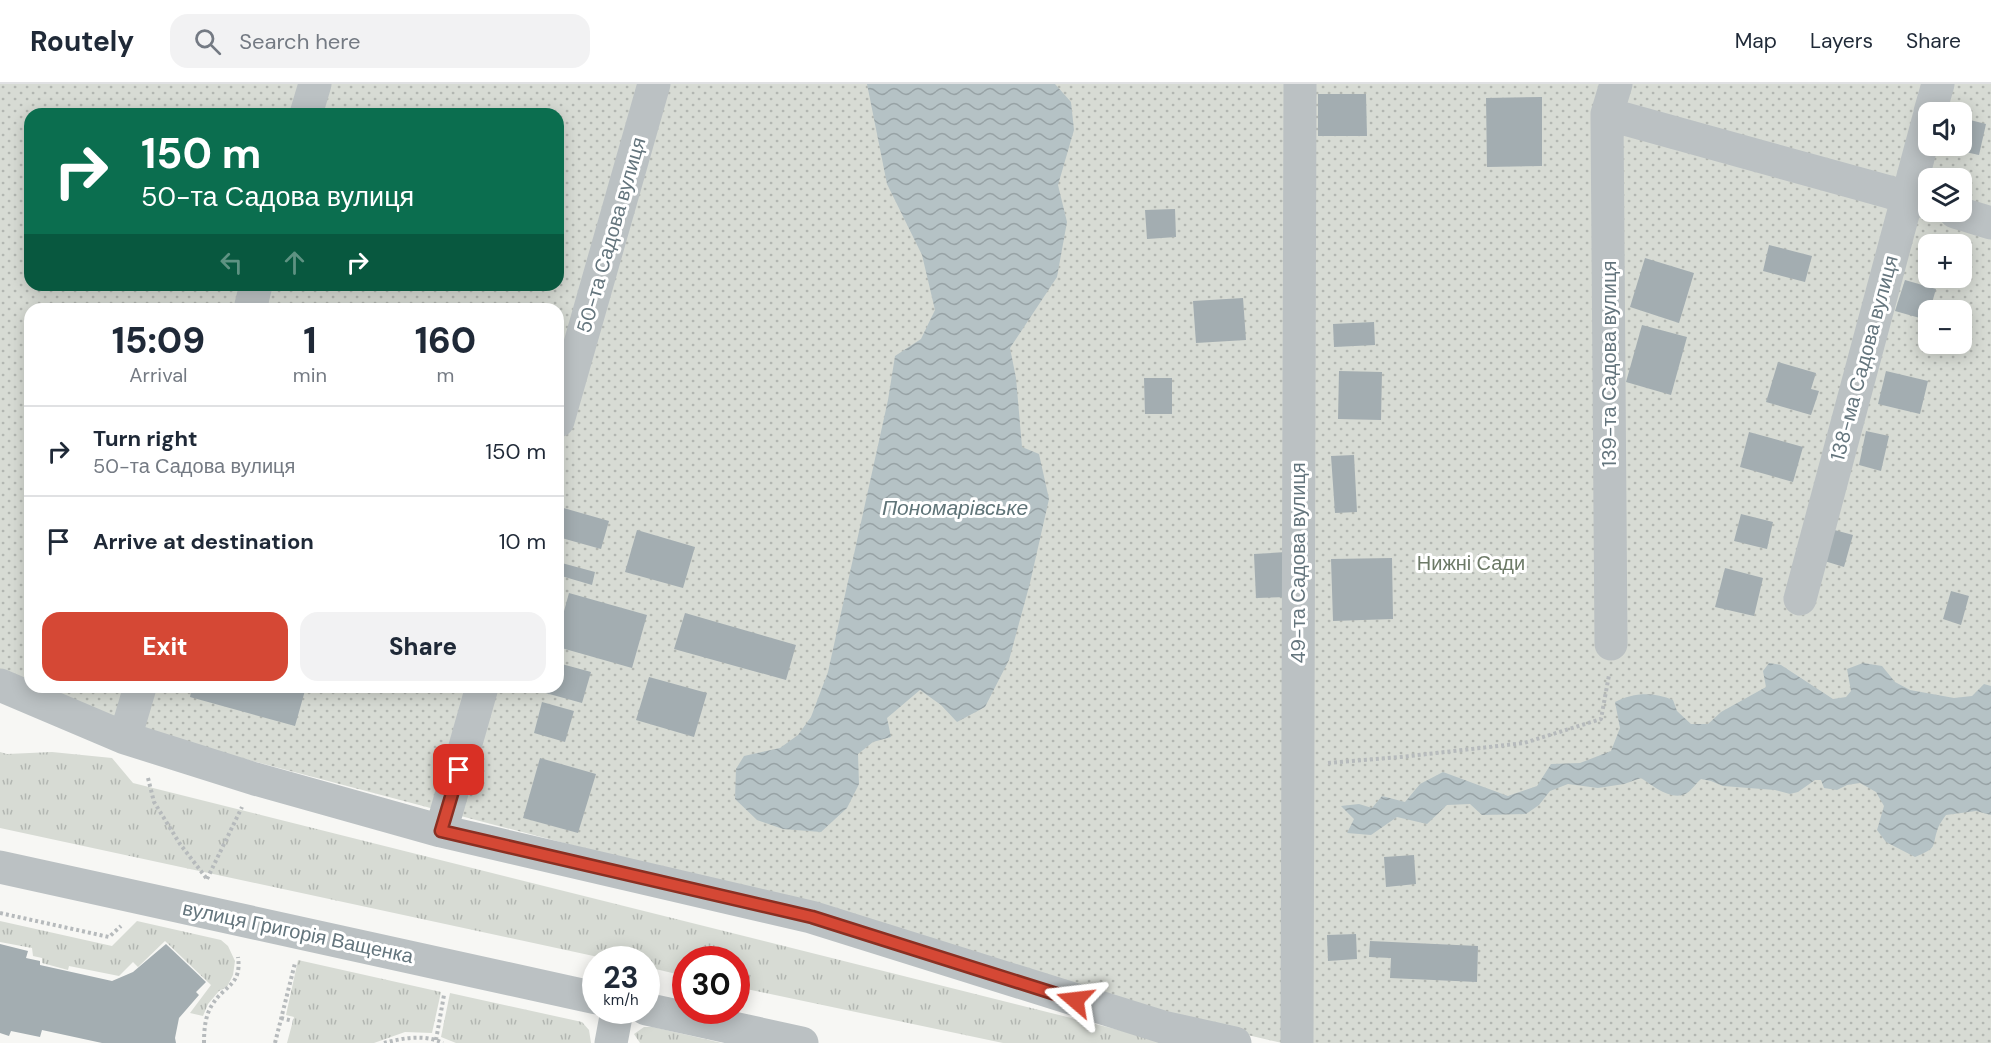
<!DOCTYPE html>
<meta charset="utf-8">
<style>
body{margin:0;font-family:"DM Sans",sans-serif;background:#f2f2f3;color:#1f2937;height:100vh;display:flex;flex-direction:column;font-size:22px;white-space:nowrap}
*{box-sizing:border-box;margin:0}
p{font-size:20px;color:#747a83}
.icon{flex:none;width:33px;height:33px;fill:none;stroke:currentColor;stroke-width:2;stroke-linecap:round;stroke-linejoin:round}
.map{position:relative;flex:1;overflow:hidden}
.details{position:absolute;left:24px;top:219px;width:540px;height:390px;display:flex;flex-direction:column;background:#fff;border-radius:18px;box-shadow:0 3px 15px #0003}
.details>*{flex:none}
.top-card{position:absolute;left:24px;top:24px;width:540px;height:183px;border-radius:18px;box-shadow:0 3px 15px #0003;background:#0b6e4f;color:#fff;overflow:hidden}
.fabs{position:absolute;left:1918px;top:18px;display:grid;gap:12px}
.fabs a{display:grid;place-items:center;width:54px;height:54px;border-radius:12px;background:#fff;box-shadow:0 3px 15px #0003;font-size:30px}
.speed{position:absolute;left:582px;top:862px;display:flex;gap:12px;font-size:30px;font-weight:700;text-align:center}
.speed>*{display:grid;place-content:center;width:78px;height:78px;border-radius:50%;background:#fff;box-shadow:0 3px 15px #0003;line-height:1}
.speed small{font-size:15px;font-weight:400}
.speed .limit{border:9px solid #d22;background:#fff;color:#111}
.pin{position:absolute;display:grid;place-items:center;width:51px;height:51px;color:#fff;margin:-26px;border-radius:12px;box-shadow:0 3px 9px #0006}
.me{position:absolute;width:66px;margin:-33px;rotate:287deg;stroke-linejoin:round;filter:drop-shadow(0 0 4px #0008)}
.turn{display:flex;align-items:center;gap:21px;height:126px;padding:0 18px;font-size:27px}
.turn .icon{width:78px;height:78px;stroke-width:2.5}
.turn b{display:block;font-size:42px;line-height:51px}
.lanes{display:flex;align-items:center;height:57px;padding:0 18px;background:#0003;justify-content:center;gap:30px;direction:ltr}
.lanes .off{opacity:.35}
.eta{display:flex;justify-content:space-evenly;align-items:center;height:102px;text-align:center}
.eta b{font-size:36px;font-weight:800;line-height:42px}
.cta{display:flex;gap:12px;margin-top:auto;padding:12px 18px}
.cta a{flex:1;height:69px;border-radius:18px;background:#d54835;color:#fff;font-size:24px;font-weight:800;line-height:69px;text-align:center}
.cta a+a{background:#f2f2f3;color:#1f2937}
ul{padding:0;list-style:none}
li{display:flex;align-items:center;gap:18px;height:90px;padding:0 18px;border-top:2px solid #e0e1e3}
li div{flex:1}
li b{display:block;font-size:22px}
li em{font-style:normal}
header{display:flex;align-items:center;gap:36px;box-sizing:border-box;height:84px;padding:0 30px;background:#fff;border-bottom:2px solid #e0e1e3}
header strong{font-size:28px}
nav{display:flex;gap:33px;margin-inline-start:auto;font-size:21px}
.search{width:420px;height:54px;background:#f2f2f3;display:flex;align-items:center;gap:15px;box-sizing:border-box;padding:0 21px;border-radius:18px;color:#747a83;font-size:22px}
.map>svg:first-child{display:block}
.grass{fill:url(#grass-tufts)}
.garden{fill:url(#garden-dots);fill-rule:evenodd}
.water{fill:url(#water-waves)}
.building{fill:#a3adb1}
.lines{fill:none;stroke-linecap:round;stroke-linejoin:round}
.path{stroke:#b6babc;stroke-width:4;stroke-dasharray:3 3;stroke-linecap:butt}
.minor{stroke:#bbc1c3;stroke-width:33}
.route-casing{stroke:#8a2f22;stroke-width:15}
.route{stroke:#d54835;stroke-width:10}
.labels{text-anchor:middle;stroke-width:6;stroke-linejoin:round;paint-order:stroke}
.street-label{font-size:20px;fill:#64757d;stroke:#fff}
.park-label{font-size:20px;fill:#6d7a67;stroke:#fff}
.water-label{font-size:21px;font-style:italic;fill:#5f7478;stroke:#fff}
</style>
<header>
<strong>Routely</strong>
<div class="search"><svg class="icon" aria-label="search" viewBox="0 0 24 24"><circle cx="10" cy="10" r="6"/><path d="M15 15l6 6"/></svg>Search here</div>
<nav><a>Map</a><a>Layers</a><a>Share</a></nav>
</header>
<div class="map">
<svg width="1991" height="959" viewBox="0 0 1991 959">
<defs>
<pattern id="grass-tufts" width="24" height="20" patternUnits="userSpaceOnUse" patternTransform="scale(1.5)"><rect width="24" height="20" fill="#d7dbd4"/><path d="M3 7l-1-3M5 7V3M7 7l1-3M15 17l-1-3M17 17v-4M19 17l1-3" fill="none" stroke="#b2b6b1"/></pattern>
<pattern id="garden-dots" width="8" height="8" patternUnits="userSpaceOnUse" patternTransform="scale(1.5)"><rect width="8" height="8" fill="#d7dbd4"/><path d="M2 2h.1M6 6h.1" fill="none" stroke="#b2b6b1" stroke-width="1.8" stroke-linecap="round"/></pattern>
<pattern id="water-waves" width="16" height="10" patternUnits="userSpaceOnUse" patternTransform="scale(1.5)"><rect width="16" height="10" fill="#b5c2c5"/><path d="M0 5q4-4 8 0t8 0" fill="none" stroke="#97a2a5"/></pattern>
</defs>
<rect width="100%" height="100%" fill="#f7f7f4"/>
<path class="grass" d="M0 668 7 670 52 668 112 674 133 699 1171 959H1003L737 903 736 876H686L685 892 647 883 646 876H612L0 744Z
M0 837 112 862 137 837 221 856 228 862 235 877 233 891 227 903 219 907 208 920 203 932 190 929 211 901 165 857 138 883 133 878 119 892 69 882 68 886 42 879V874L33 872 32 864 0 858Z
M298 876 441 908 432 949 405 948 374 959H287L294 933 286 931Z
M450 909 582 938 589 946 591 959H456L441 953Z
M644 943H653L722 959H640L634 950Z"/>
<path class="garden" d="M0 0H1991V959H1282L1167 932 814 825 131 645 0 593ZM1929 28H1962V62H1929ZM30 30H558V201H30ZM1929 94H1962V128H1929ZM1929 160H1962V194H1929ZM30 225H558V603H30ZM1929 226H1962V260H1929Z"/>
<path class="water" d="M867 0H1055L1071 18 1074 46 1058 101 1067 138 1057 193 1010 264 1016 294 1022 363 1039 370 1049 415 1030 499 1009 576 985 623 957 638 941 621 920 606 887 634 891 653 873 658 858 670 859 700 847 724 821 748 783 745 757 736 735 715 736 685 744 672 780 664 798 651 811 633 828 588 888 316 895 272 921 255 935 226 922 171 887 100Z
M1769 579 1781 581 1833 615 1846 613 1851 607 1847 585 1863 579 1882 582 1895 598 1910 606 1954 614 1972 612 1984 600 1991 602V731L1976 727 1946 731C1943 735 1940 739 1938 744 1931 764 1939 763 1915 773L1886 758 1877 746 1884 722 1876 708 1860 699 1847 701 1837 706 1824 704 1821 696H1815L1798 708 1790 710 1775 706 1723 702 1711 697 1701 695C1696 699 1692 706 1687 709 1672 718 1653 702 1641 694L1624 700 1598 704 1568 700 1550 707 1539 721 1526 730 1482 731 1470 720 1447 721 1427 740 1397 733 1371 751 1347 749 1354 735 1341 722 1359 720 1372 724 1382 712 1405 718 1420 700 1443 688 1508 712 1537 702 1551 680 1580 679 1611 667 1620 644 1615 618C1634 608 1654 608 1673 616L1677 627 1691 640H1708L1721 628 1766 603 1763 587Z"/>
<path class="building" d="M1318 10H1366L1367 52H1318Z
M1542 13V82L1487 83 1486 14Z
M1962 34 1986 40 1979 71 1947 64V62H1962Z
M1175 125 1176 153 1147 155 1145 126Z
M1769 161 1812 172 1805 198 1763 187Z
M1645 174 1694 189 1679 239 1630 223Z
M1905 196 1936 205 1927 236 1895 227Z
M1243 214 1246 256 1196 259 1193 217Z
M1374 238 1375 261 1334 263 1333 240Z
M1642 241 1687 253 1671 311 1626 298Z
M1778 278 1816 289 1811 305 1819 307 1811 331 1766 318Z
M1339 287 1382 288 1381 336 1338 335Z
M1886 287 1928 297 1920 330 1878 320Z
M1144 294H1172V330H1145Z
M1866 347 1889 352 1881 387 1859 381Z
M1749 348 1803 363 1793 398 1740 383Z
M1354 371 1357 428 1335 429 1331 372Z
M560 423 609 437 601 465 558 453Z
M1741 430 1773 438 1767 465 1734 457Z
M1827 444 1853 451 1844 483 1818 475Z
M637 446 695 463 683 504 625 488Z
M1286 468 1287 513 1256 514 1254 470Z
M1392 474 1393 535 1333 537 1331 475Z
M558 478 595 488 592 501 558 491Z
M1725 484 1763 494 1754 532 1715 523Z
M1951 507 1969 512 1961 541 1943 535Z
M569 509 647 531 632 584 558 563V549Z
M685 529 796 561 786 596 674 565Z
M558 579 591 588 582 619 542 608 543 603H558Z
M649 593 707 609 694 653 636 636Z
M192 603H306L295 642 190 613Z
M542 618 574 627 565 658 534 649Z
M540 674 596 690 578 749 523 734Z
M1414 771 1416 800 1386 803 1384 773Z
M1356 850 1357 875 1328 877 1327 851Z
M1370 857 1478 862 1477 898 1390 894 1391 874 1369 873Z
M0 860 28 867 26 874 40 877V881L112 897 133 888 166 860 206 898 196 908 199 911 179 934 175 954 176 959H102L42 946 40 953 11 947 9 952 0 949Z"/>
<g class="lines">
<path class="path" d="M1328 679 1401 673 1524 659 1601 635 1609 591
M148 694 154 718 180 760 207 795
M207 795 242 723
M0 829 109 853 121 842
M281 934 293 937
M436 956 444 911
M204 959C204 946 205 932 212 921 224 901 242 902 238 873
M275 959 295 879
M384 959C403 954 424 950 443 959"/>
<path class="minor" d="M1930 28 1938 0
M306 30 315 0
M1607 30 1929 119
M1955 128 1991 139
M250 225 256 201
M558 337 654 0
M1800 515 1929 33
M1611 560 1607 30 1616 0
M0 601 125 654 255 695 441 747 811 833 1163 943 1235 959
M125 654 140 603
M441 747 482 603
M0 783 596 914
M646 925 802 959
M611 959 617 927
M1297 959 1300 0"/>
</g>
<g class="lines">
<defs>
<path id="route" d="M459 686 441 747 812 833 1075 916"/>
</defs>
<use href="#route" class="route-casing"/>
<use href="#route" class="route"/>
</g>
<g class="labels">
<g class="street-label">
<text transform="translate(611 151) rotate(-74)" y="7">50-та Садова вулиця</text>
<text transform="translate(1864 274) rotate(-75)" y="7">138-ма Садова вулиця</text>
<text transform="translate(1609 280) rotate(-90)" y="7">139-та Садова вулиця</text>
<text transform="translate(1298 479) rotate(-90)" y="7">49-та Садова вулиця</text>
<text transform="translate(298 848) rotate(12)" y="7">вулиця Григорія Ващенка</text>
</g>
<g class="park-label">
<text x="1471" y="486">Нижні Сади</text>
</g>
<g class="water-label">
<text x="955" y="431">Пономарівське</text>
</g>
</g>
</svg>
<div class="fabs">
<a><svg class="icon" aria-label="sound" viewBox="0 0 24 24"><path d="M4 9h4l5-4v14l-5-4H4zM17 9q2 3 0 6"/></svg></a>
<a><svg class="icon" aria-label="layers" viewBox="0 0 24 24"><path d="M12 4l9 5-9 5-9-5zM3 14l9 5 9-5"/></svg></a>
<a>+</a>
<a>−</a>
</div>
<div class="speed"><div>23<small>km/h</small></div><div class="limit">30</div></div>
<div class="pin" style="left:459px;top:686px;background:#d93025"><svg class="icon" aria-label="arrive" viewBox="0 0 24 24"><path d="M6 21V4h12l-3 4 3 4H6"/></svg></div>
<svg class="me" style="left:1075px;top:916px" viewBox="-20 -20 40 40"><path d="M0-17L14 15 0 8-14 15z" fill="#d54835" stroke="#fff" stroke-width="4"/></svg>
<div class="top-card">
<div class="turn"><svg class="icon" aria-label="right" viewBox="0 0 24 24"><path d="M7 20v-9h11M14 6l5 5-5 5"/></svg><div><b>150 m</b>50-та Садова вулиця</div></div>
<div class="lanes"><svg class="icon off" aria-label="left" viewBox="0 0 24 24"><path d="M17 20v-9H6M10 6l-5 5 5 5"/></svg><svg class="icon off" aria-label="ahead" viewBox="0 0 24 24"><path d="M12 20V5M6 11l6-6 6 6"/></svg><svg class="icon" aria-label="right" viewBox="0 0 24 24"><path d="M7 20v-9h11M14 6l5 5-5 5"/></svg></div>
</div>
<section class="details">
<div class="eta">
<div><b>15:09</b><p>Arrival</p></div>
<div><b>1</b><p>min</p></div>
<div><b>160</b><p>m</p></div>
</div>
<ul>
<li><svg class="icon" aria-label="right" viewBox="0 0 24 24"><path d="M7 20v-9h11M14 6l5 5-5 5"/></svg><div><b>Turn right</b><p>50-та Садова вулиця</p></div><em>150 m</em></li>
<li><svg class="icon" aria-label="arrive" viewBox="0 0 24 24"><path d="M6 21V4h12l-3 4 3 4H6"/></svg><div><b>Arrive at destination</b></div><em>10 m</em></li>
</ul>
<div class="cta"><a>Exit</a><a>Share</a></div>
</section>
</div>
